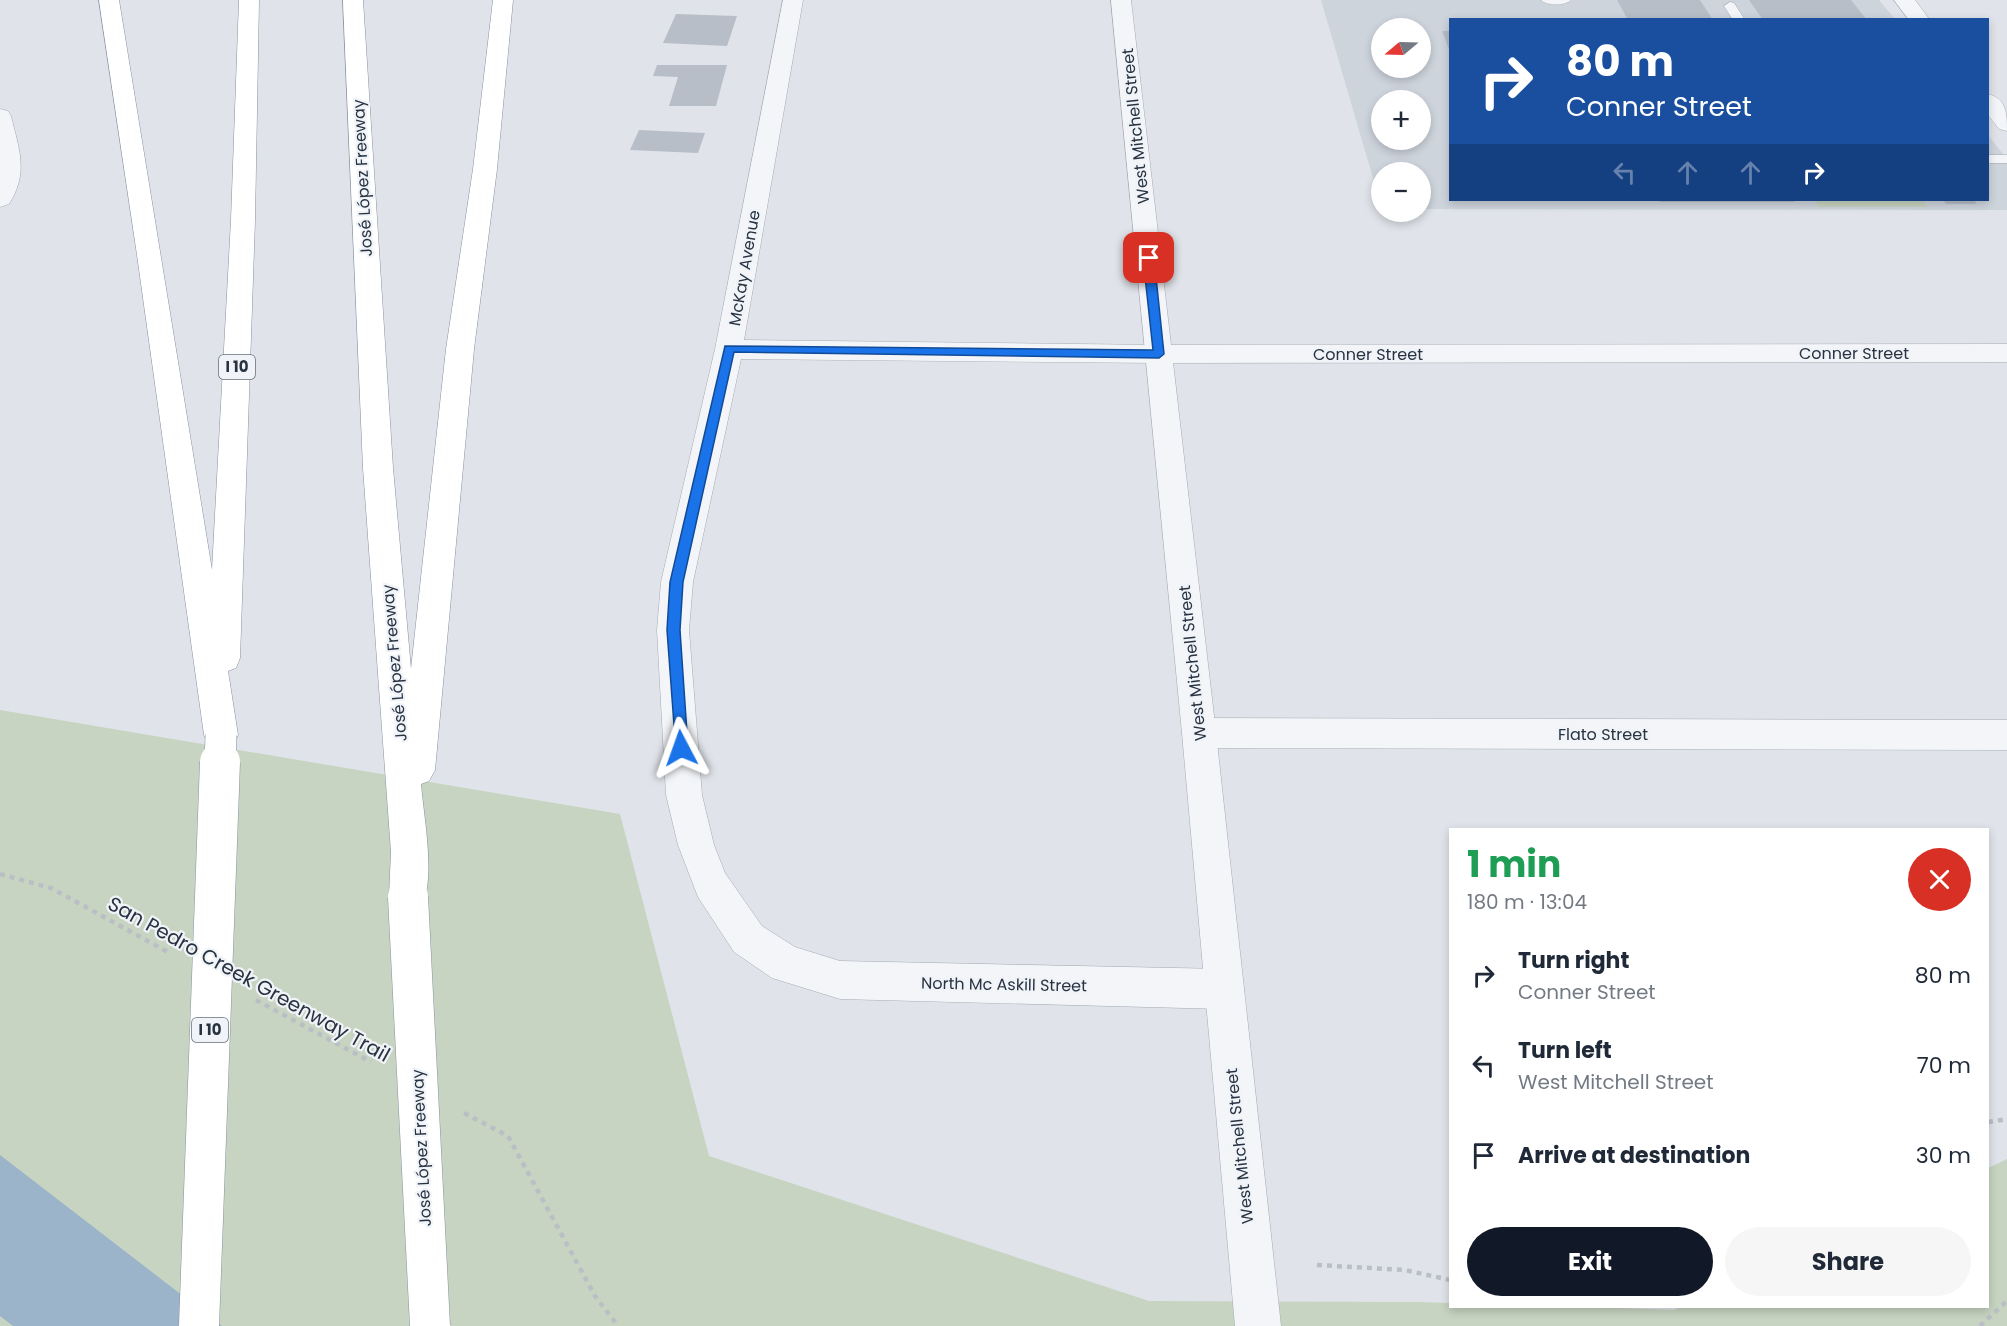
<!DOCTYPE html>
<meta charset="utf-8">
<style>
body{margin:0;font-family:Poppins,sans-serif;background:#f6f6f7;color:#1f2937;height:100vh;display:flex;flex-direction:column;font-size:22px;white-space:nowrap}
*{box-sizing:border-box;margin:0}
p{font-size:20px;color:#747a83}
.icon{flex:none;width:33px;height:33px;fill:none;stroke:currentColor;stroke-width:2;stroke-linecap:round;stroke-linejoin:round}
.map{position:relative;flex:1;overflow:hidden}
.side{position:absolute;left:1449px;top:828px;width:540px;height:480px;display:flex;flex-direction:column;background:#fff;border-radius:0px;box-shadow:0 3px 9px #0003}
.side>*{flex:none}
.banner{position:absolute;left:1449px;top:18px;width:540px;height:183px;border-radius:0px;box-shadow:0 3px 9px #0003;background:#1a4fa0;color:#fff;overflow:hidden}
.needle{width:39px;rotate:251deg}
.tools{position:absolute;left:1371px;top:18px;display:grid;gap:12px}
.tools a{display:grid;place-items:center;width:60px;height:60px;border-radius:50%;background:#fff;box-shadow:0 3px 9px #0003;font-size:30px}
.pin{position:absolute;display:grid;place-items:center;width:51px;height:51px;color:#fff;margin:-26px;border-radius:12px;box-shadow:0 3px 9px #0006}
.me{position:absolute;width:66px;margin:-33px;rotate:356deg;stroke-linejoin:round;filter:drop-shadow(0 0 4px #0008)}
.turn{display:flex;align-items:center;gap:21px;height:126px;padding:0 18px;font-size:27px}
.turn .icon{width:78px;height:78px;stroke-width:2.5}
.turn b{display:block;font-size:42px;line-height:51px}
.lanes{display:flex;align-items:center;height:57px;padding:0 18px;background:#0003;justify-content:center;gap:30px;direction:ltr}
.lanes .off{opacity:.35}
.round{display:grid;place-items:center;flex:none;width:63px;height:63px;border-radius:32px;background:#f6f6f7}
.headline{display:flex;align-items:center;justify-content:space-between;height:102px;padding:0 18px}
h1{font-size:36px;font-weight:700;line-height:45px;color:#1e9e55}
.primary-button{display:flex;gap:12px;margin-top:auto;padding:12px 18px}
.primary-button a{flex:1;height:69px;border-radius:36px;background:#111827;color:#fff;font-size:24px;font-weight:700;line-height:69px;text-align:center}
.primary-button a+a{background:#f6f6f7;color:#1f2937}
ul{padding:0;list-style:none}
li{display:flex;align-items:center;gap:18px;height:90px;padding:0 18px}
li div{flex:1}
li b{display:block;font-size:22px}
li em{font-style:normal}
.map>svg:first-child{display:block}
.built{fill:#ced4dc;fill-rule:evenodd}
.green{fill:#c7d4c1}
.water{fill:#9bb4ca}
.building{fill:#b7bec7}
.lines{fill:none;stroke-linecap:round;stroke-linejoin:round}
.service-casing{stroke:#a5abb4;stroke-width:1}
.minor-casing{stroke:#a5abb4;stroke-width:1}
.tertiary-casing{stroke:#a5abb4;stroke-width:1}
.motorway-casing{stroke:#8792a1;stroke-width:1}
.path{stroke:#babfc5;stroke-width:4.5;stroke-dasharray:5 5;stroke-linecap:butt}
.service{fill:#f3f5f8;fill-rule:evenodd}
.minor{fill:#f3f5f8;fill-rule:evenodd}
.tertiary{fill:#f3f5f8;fill-rule:evenodd}
.motorway{fill:#fff;fill-rule:evenodd}
.motorway-bridge-far1-casing{stroke:#8792a1;stroke-width:32;stroke-linecap:butt}
.motorway-bridge-casing{stroke:#8792a1;stroke-width:41;stroke-linecap:butt}
.motorway-bridge-far1{stroke:#fff;stroke-width:31}
.motorway-bridge{stroke:#fff;stroke-width:40}
.route{fill:#1a73e8;stroke:#114b97;stroke-width:1.5}
.labels{text-anchor:middle;stroke-width:4.5;stroke-linejoin:round;paint-order:stroke}
.shield{fill:#f0f3f7;stroke:#646d78;stroke-width:1.5}
.shield-label{font-size:15px;font-weight:bold;fill:#283342}
.street-label{font-size:16px;fill:#283342;stroke:#f0f3f7}
.near-street-label{font-size:20px;fill:#283342;stroke:#f0f3f7}
</style>
<div class="map">
<svg width="2007" height="1326" viewBox="0 0 2007 1326">
<rect width="100%" height="100%" fill="#e0e4ea"/>
<path class="built" d="M1321 0H1879L1895 19 1450 20V200H1988V135L2007 159V210L1421 209 1420 172H1382L1381 206ZM1382 28H1420V68H1382ZM1382 100H1420V140H1382Z"/>
<path class="green" d="M1814 200H1922L1928 207H1819Z
M0 710 620 814 709 1156 1149 1301 1419 1302 1450 1303V1306H1563L1674 1310 1682 1306H1988V1168L2007 1159V1326H0Z"/>
<path class="water" d="M0 1155 222 1326H13L0 1316Z"/>
<path class="building" d="M1617 0H1700L1713 20H1628Z
M1749 0H1851L1867 20H1763Z
M676 14 737 16 727 46 663 43Z
M1442 31H1450V52Z
M657 65H727L716 106H669L678 77 653 76Z
M639 130 705 133 698 153 630 150Z
M1659 200H1793L1795 202H1660Z
M1943 200H1974L1977 204H1946Z"/>
<g class="lines">
<defs>
<path id="service" d="M1541 0H1571C1565 6 1547 6 1541 0Z
M1730 2 1734 3 1745 20H1733L1724 6Z
M1988 155H2007V163H1988Z"/>
<path id="minor" d="M783 0H803L744 340 1159 345 2007 344V362L1159 363 741 359 693 582 689 630 702 795 714 845 725 873 762 926 795 947 840 961 1223 969 1237 975 1243 989 1237 1003 1223 1009 840 999 772 978 734 952 698 897 678 845 666 795 657 630 661 582 715 349Z
M1894 0H1915L1930 20H1909Z
M1988 94C2007 99 2007 114 2007 131L1999 129 1988 115Z
M0 109 8 111 11 116C19 149 29 173 9 204L0 207Z
M1199 718 2007 720V750L1199 748 1187 744 1182 733 1187 722Z"/>
<path id="tertiary" d="M1111 0H1131L1216 733 1281 1326H1235L1182 733Z"/>
<path id="motorway" d="M99 0H119L212 570 231 220 239 0H259L255 220 240 658 236 668 228 671 238 735 233 746 221 750 209 746 204 735 137 255Z
M343 0H363L393 468 411 669 446 349 473 169 493 0H513L497 169 474 349 435 770 429 781 421 784C424 821 436 876 421 910L408 915 395 910 389 897 391 852 363 468Z"/>
</defs>
<use href="#service" class="service-casing"/>
<use href="#minor" class="minor-casing"/>
<use href="#tertiary" class="tertiary-casing"/>
<use href="#motorway" class="motorway-casing"/>
<path class="path" d="M0 874 51 888 168 952
M256 1000 371 1062
M464 1113 508 1136 595 1296 618 1326
M1988 1122 2007 1119
M1317 1265 1405 1270 1450 1280
M1980 1326 2007 1301"/>
<use href="#service" class="service"/>
<use href="#minor" class="minor"/>
<use href="#tertiary" class="tertiary"/>
<use href="#motorway" class="motorway"/>
<defs>
<path id="motorway-bridge-far1" d="M220 764 221 735"/>
<path id="motorway-bridge" d="M408 897 430 1326
M199 1326 220 762"/>
</defs>
<use href="#motorway-bridge-far1" class="motorway-bridge-far1-casing"/>
<use href="#motorway-bridge" class="motorway-bridge-casing"/>
<use href="#motorway-bridge-far1" class="motorway-bridge-far1"/>
<use href="#motorway-bridge" class="motorway-bridge"/>
</g>
<path class="route" d="M1149 255 1154 258 1164 354 1159 358 734 352 683 582 680 630 688 748 686 752 681 754 676 752 667 630 670 582 725 346 1153 350 1143 258Z"/>
<g class="labels">
<g class="shield">
<rect x="219" y="355" width="36" height="24" rx="4.5"/>
<rect x="192" y="1018" width="36" height="24" rx="4.5"/>
</g>
<g class="shield-label">
<text x="237" y="372">I 10</text>
<text x="210" y="1035">I 10</text>
</g>
<g class="street-label">
<text transform="translate(1135 126) rotate(-96)" y="6">West Mitchell Street</text>
<text transform="translate(362 178) rotate(-93)" y="6">José López Freeway</text>
<text transform="translate(744 268) rotate(-80)" y="6">McKay Avenue</text>
<text x="1854" y="359">Conner Street</text>
<text x="1368" y="360">Conner Street</text>
<text transform="translate(394 663) rotate(-95)" y="6">José López Freeway</text>
<text transform="translate(1192 663) rotate(-96)" y="6">West Mitchell Street</text>
<text x="1603" y="740">Flato Street</text>
<text transform="translate(1004 984) rotate(1)" y="6">North Mc Askill Street</text>
<text transform="translate(1239 1146) rotate(-96)" y="6">West Mitchell Street</text>
<text transform="translate(421 1148) rotate(-93)" y="6">José López Freeway</text>
</g>
<g class="near-street-label">
<text transform="translate(249 979) rotate(29)" y="7">San Pedro Creek Greenway Trail</text>
</g>
</g>
</svg>
<div class="tools">
<a><svg class="needle" viewBox="-14 -14 28 28"><path d="M0-13l5 13h-10z" fill="#e53935"/><path d="M0 13l5-13h-10z" fill="#747a83"/></svg></a>
<a>+</a>
<a>−</a>
</div>
<div class="pin" style="left:1149px;top:258px;background:#d93025"><svg class="icon" aria-label="arrive" viewBox="0 0 24 24"><path d="M6 21V4h12l-3 4 3 4H6"/></svg></div>
<svg class="me" style="left:681px;top:748px" viewBox="-20 -20 40 40"><path d="M0-17L14 15 0 8-14 15z" fill="#1a73e8" stroke="#fff" stroke-width="4"/></svg>
<div class="banner">
<div class="turn"><svg class="icon" aria-label="right" viewBox="0 0 24 24"><path d="M7 20v-9h11M14 6l5 5-5 5"/></svg><div><b>80 m</b>Conner Street</div></div>
<div class="lanes"><svg class="icon off" aria-label="left" viewBox="0 0 24 24"><path d="M17 20v-9H6M10 6l-5 5 5 5"/></svg><svg class="icon off" aria-label="ahead" viewBox="0 0 24 24"><path d="M12 20V5M6 11l6-6 6 6"/></svg><svg class="icon off" aria-label="ahead" viewBox="0 0 24 24"><path d="M12 20V5M6 11l6-6 6 6"/></svg><svg class="icon" aria-label="right" viewBox="0 0 24 24"><path d="M7 20v-9h11M14 6l5 5-5 5"/></svg></div>
</div>
<section class="side">
<div class="headline"><div><h1>1 min</h1><p>180 m · 13:04</p></div><a class="round" style="background:#d93025;color:#fff"><svg class="icon" aria-label="close" viewBox="0 0 24 24"><path d="M6 6l12 12M18 6L6 18"/></svg></a></div>
<ul>
<li><svg class="icon" aria-label="right" viewBox="0 0 24 24"><path d="M7 20v-9h11M14 6l5 5-5 5"/></svg><div><b>Turn right</b><p>Conner Street</p></div><em>80 m</em></li>
<li><svg class="icon" aria-label="left" viewBox="0 0 24 24"><path d="M17 20v-9H6M10 6l-5 5 5 5"/></svg><div><b>Turn left</b><p>West Mitchell Street</p></div><em>70 m</em></li>
<li><svg class="icon" aria-label="arrive" viewBox="0 0 24 24"><path d="M6 21V4h12l-3 4 3 4H6"/></svg><div><b>Arrive at destination</b></div><em>30 m</em></li>
</ul>
<div class="primary-button"><a>Exit</a><a>Share</a></div>
</section>
</div>
